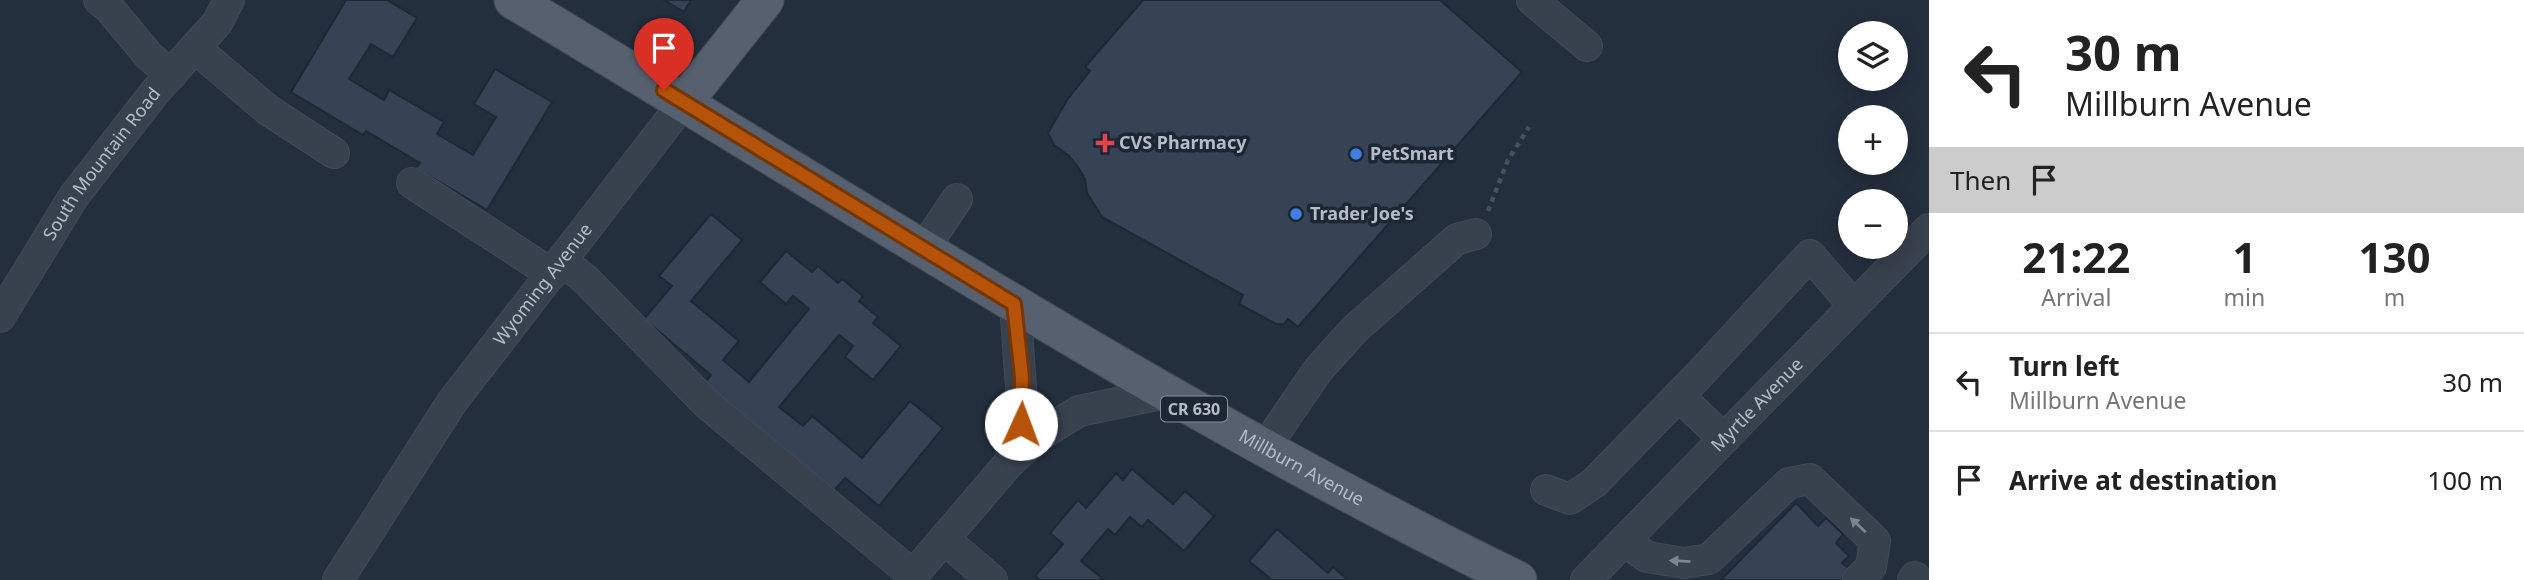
<!DOCTYPE html>
<meta charset="utf-8">
<style>
body{margin:0;font-family:"Noto Sans",sans-serif;background:#f6f6f6;color:#222;height:100vh;display:flex;flex-direction:column;font-size:26px;white-space:nowrap}
*{box-sizing:border-box;margin:0}
p{font-size:23px;color:#767676}
.icon{flex:none;width:38px;height:38px;fill:none;stroke:currentColor;stroke-width:2;stroke-linecap:round;stroke-linejoin:round}
.map{position:relative;flex:1;overflow:hidden}
.side{display:flex;flex-direction:column;background:#fff;width:595px}
.side>*{flex:none}
.banner{background:#fff;color:#222;overflow:hidden}
.controls{position:absolute;left:1838px;top:21px;display:grid;gap:14px}
.controls a{display:grid;place-items:center;width:70px;height:70px;border-radius:50%;background:#fff;box-shadow:0 4px 18px #0003;font-size:35px}
.pin{position:absolute;display:grid;place-items:center;width:60px;height:60px;color:#fff;margin:-72px -30px;border-radius:50% 50% 50% 0;rotate:-45deg;box-shadow:0 0 7px #0007}
.pin .icon{rotate:45deg}
.me{position:absolute;width:77px;margin:-38px;rotate:2deg;stroke-linejoin:round;filter:drop-shadow(0 0 5px #0008)}
.turn{display:flex;align-items:center;gap:24px;height:147px;padding:0 21px;font-size:32px}
.turn .icon{width:91px;height:91px;stroke-width:2.5}
.turn b{display:block;font-size:49px;line-height:60px}
.then{display:flex;align-items:center;height:66px;padding:0 21px;background:#0003;gap:14px;font-size:26px}
.eta{display:flex;justify-content:space-evenly;align-items:center;height:119px;text-align:center}
.eta b{font-size:42px;font-weight:700;line-height:49px}
ul{padding:0;list-style:none}
li{display:flex;align-items:center;gap:21px;height:98px;padding:0 21px;border-top:2px solid #e0e0e0}
li div{flex:1}
li b{display:block;font-size:26px}
li em{font-style:normal}
main{display:flex;flex:1;min-height:0}
.map>svg:first-child{display:block}
.building{fill:#364354;stroke:#1f2835;stroke-width:2}
.lines{fill:none;stroke-linecap:round;stroke-linejoin:round}
.minor-casing{stroke:#414a57;stroke-width:32}
.major-casing{stroke:#414a57;stroke-width:39}
.path{stroke:#3f5557;stroke-width:4.5;stroke-dasharray:5 5;stroke-linecap:butt}
.minor{stroke:#38414e;stroke-width:30}
.major{stroke:#56606e;stroke-width:37}
.oneway{fill:#7c8592}
.route-casing{stroke:#753606;stroke-width:18}
.route{stroke:#b45309;stroke-width:12}
.health-dot{fill:#e0444e;stroke:#1d2633;stroke-width:2.5}
.shop-dot{fill:#3f7fe0;stroke:#1d2633;stroke-width:2.5}
.labels{text-anchor:middle;stroke-width:7;stroke-linejoin:round;paint-order:stroke}
.shield{fill:#1d2633;stroke:#878f9c;stroke-width:2}
.shield-label{font-size:16px;font-weight:bold;fill:#b4bcc9}
.poi-label{font-size:18px;font-weight:bold;fill:#b4bcc9;stroke:#1d2633;text-anchor:start}
.street-label{font-size:18px;fill:#b4bcc9;stroke:#1d2633}
</style>
<main>
<div class="map">
<svg width="1929" height="580" viewBox="0 0 1929 580">
<rect width="100%" height="100%" fill="#242f3e"/>
<path class="building" d="M346 0H387L417 18 393 57 371 44 349 79 384 100 389 90 444 122 437 134 473 155 496 117 474 104 495 69 552 102 487 210 416 168 420 163 366 131 363 135 291 92Z
M664 0H691L684 12Z
M1143 0H1440L1522 72 1298 327 1288 319 1284 324H1276L1239 304 1243 295 1102 217 1087 193 1085 179 1078 167 1069 156 1054 145 1048 133 1067 100 1090 71 1085 67Z
M711 214 742 240 691 301 739 341 723 360 749 382 809 309 793 296 786 304 760 282 786 251 812 272 818 266 838 283 842 279 863 296 859 301 878 317 873 323 901 346 873 380 845 357 853 346 839 335 779 407 803 426 812 416 862 458 910 401 943 428 879 506 845 478 833 492 703 384 711 375 644 319 672 286 659 276Z
M1132 469 1173 504 1185 491 1214 516 1184 551 1148 520 1142 527 1130 517 1115 535 1108 529 1081 561 1104 580H1040L1035 576 1063 544 1050 533 1078 500 1086 508 1116 473 1123 480Z
M1796 503 1818 526 1826 518 1843 534 1836 543 1849 556 1842 563 1851 570 1841 580H1721Z
M1277 529 1328 573 1333 567 1348 580H1272L1249 561Z"/>
<g class="lines">
<defs>
<g id="minor">
<path d="M99 0 109 8 149 56 171 75"/>
<path d="M1532 0 1587 46"/>
<path d="M195 48 268 110 334 153"/>
<path d="M412 183 552 274"/>
<path d="M923 250 957 199"/>
<path d="M562 261 585 279 708 405 913 575"/>
<path id="s1" d="M0 317 74 196 155 92 217 23 229 0"/>
<path d="M1679 396 1724 439"/>
<path d="M1264 449 1318 370 1355 329 1457 239 1476 234"/>
<path d="M1009 463 1021 424 1022 402 1015 304"/>
<path d="M1546 490 1570 499 1594 483 1699 375 1810 255 1854 306"/>
<path d="M944 539 992 580"/>
<path d="M1624 541 1647 557 1684 563 1709 559 1789 483 1810 479 1875 541 1871 567 1858 580"/>
<path id="s2" d="M338 580 452 402 684 102"/>
<path d="M909 580 1009 463 1040 435 1079 411 1166 393"/>
<path id="s3" d="M1586 580 1929 229"/>
<path d="M1913 580 1915 577 1918 580"/>
</g>
<g id="major">
<path id="s4" d="M513 0C845 198 1170 411 1518 580"/>
<path d="M684 102 765 0"/>
</g>
</defs>
<use href="#minor" class="minor-casing"/>
<use href="#major" class="major-casing"/>
<path class="path" d="M1488 211 1508 160 1529 127"/>
<use href="#minor" class="minor"/>
<use href="#major" class="major"/>
</g>
<defs><path id="oneway-solid" d="M-6-.8H1V-3.2L6.5 0L1 3.2V.8H-6Z" transform="scale(1.75)"/></defs>
<g class="oneway">
<use href="#oneway-solid" transform="translate(1858 525) rotate(-137)"/>
<use href="#oneway-solid" transform="translate(1680 561) rotate(-177)"/>
</g>
<g class="lines">
<defs>
<path id="route" d="M664 90 1014 304 1022 377 1021 424"/>
</defs>
<use href="#route" class="route-casing"/>
<use href="#route" class="route"/>
</g>
<path class="health-dot" d="M1101.5 132.5h7v7h7v7h-7v7h-7v-7h-7v-7h7z"/>
<g class="shop-dot">
<circle cx="1356" cy="154" r="7"/>
<circle cx="1296" cy="214" r="7"/>
</g>
<g class="labels">
<rect class="shield" x="1161" y="396.5" width="66" height="25" rx="5"/>
<g class="shield-label">
<text x="1194" y="415">CR 630</text>
</g>
<g class="poi-label">
<text x="1119" y="149">CVS Pharmacy</text>
<text x="1370" y="160">PetSmart</text>
<text x="1310" y="220">Trader Joe's</text>
</g>
<g class="street-label">
<text dy="6" stroke="none"><textPath href="#s1" startOffset="184">South Mountain Road</textPath></text>
<text dy="6" stroke="none"><textPath href="#s2" startOffset="360">Wyoming Avenue</textPath></text>
<text dy="6" stroke="none"><textPath href="#s3" startOffset="245">Myrtle Avenue</textPath></text>
<text dy="6" stroke="none"><textPath href="#s4" startOffset="917">Millburn Avenue</textPath></text>
</g>
</g>
</svg>
<div class="controls">
<a><svg class="icon" aria-label="layers" viewBox="0 0 24 24"><path d="M12 4l9 5-9 5-9-5zM3 14l9 5 9-5"/></svg></a>
<a>+</a>
<a>−</a>
</div>
<div class="pin" style="left:664px;top:90px;background:#d93025"><svg class="icon" aria-label="arrive" viewBox="0 0 24 24"><path d="M6 21V4h12l-3 4 3 4H6"/></svg></div>
<svg class="me" style="left:1021px;top:424px" viewBox="-20 -20 40 40"><circle r="19" fill="#fff"/><path d="M0-13L10 11 0 6-10 11z" fill="#b45309"/></svg>
</div>
<section class="side">
<div class="banner">
<div class="turn"><svg class="icon" aria-label="left" viewBox="0 0 24 24"><path d="M17 20v-9H6M10 6l-5 5 5 5"/></svg><div><b>30 m</b>Millburn Avenue</div></div>
<div class="then">Then<svg class="icon" aria-label="arrive" viewBox="0 0 24 24"><path d="M6 21V4h12l-3 4 3 4H6"/></svg></div>
</div>
<div class="eta">
<div><b>21:22</b><p>Arrival</p></div>
<div><b>1</b><p>min</p></div>
<div><b>130</b><p>m</p></div>
</div>
<ul>
<li><svg class="icon" aria-label="left" viewBox="0 0 24 24"><path d="M17 20v-9H6M10 6l-5 5 5 5"/></svg><div><b>Turn left</b><p>Millburn Avenue</p></div><em>30 m</em></li>
<li><svg class="icon" aria-label="arrive" viewBox="0 0 24 24"><path d="M6 21V4h12l-3 4 3 4H6"/></svg><div><b>Arrive at destination</b></div><em>100 m</em></li>
</ul>
</section>
</main>
